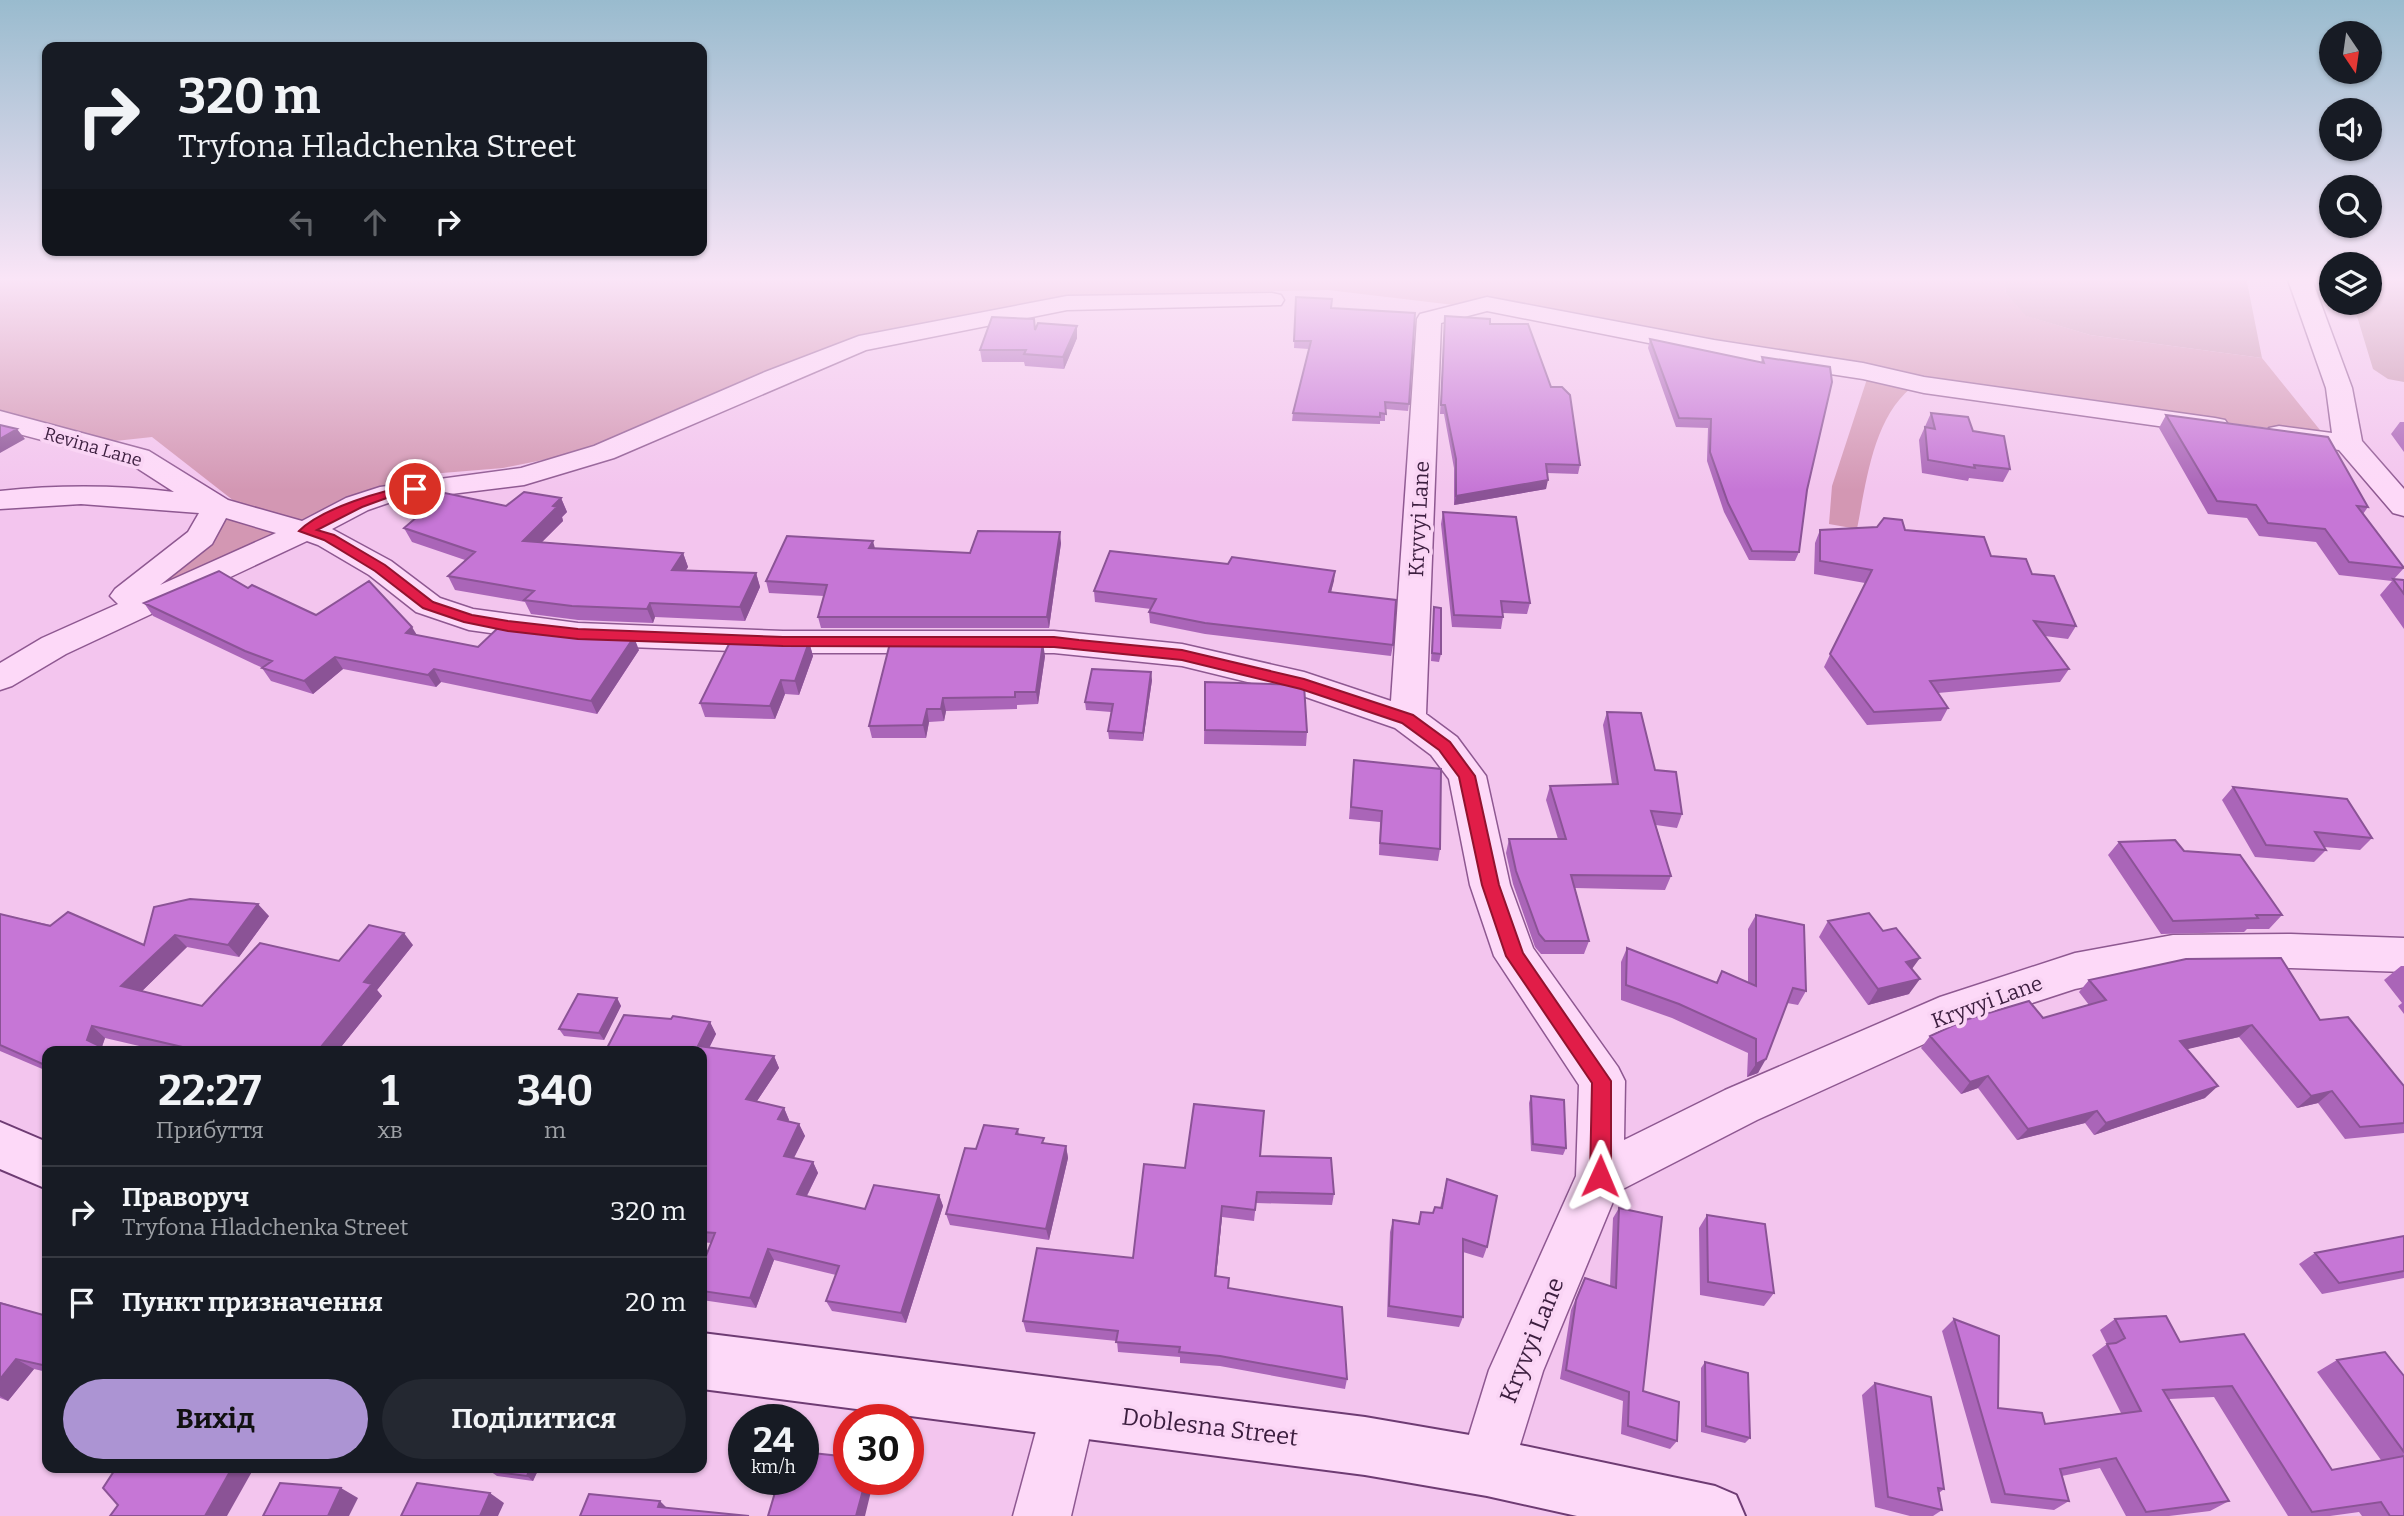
<!DOCTYPE html>
<html lang="uk">
<meta charset="utf-8">
<style>
body{margin:0;font-family:Bitter,serif;background:#242831;color:#f1f3f6;height:100vh;display:flex;flex-direction:column;font-size:26px;white-space:nowrap}
*{box-sizing:border-box;margin:0}
p{font-size:23px;color:#9ea1a6}
.icon{flex:none;width:38px;height:38px;fill:none;stroke:currentColor;stroke-width:2;stroke-linecap:round;stroke-linejoin:round}
.map{position:relative;flex:1;overflow:hidden}
.drawer{position:absolute;left:42px;top:1046px;width:665px;height:427px;display:flex;flex-direction:column;background:#171b24;border-radius:14px;box-shadow:0 2px 5px #0004}
.drawer>*{flex:none}
.hud{position:absolute;left:42px;top:42px;width:665px;height:214px;border-radius:14px;box-shadow:0 2px 5px #0004;background:#171b24;color:#f1f3f6;overflow:hidden}
.needle{width:46px;rotate:167deg}
.fabs{position:absolute;left:2319px;top:21px;display:grid;gap:14px}
.fabs a{display:grid;place-items:center;width:63px;height:63px;border-radius:50%;background:#171b24;box-shadow:0 2px 5px #0004;font-size:35px}
.speed{position:absolute;left:728px;top:1404px;display:flex;gap:14px;font-size:35px;font-weight:700;text-align:center}
.speed>*{display:grid;place-content:center;width:91px;height:91px;border-radius:50%;background:#171b24;box-shadow:0 2px 5px #0004;line-height:1}
.speed small{font-size:18px;font-weight:400}
.speed .limit{border:10px solid #d22;background:#fff;color:#111}
.pin{position:absolute;display:grid;place-items:center;width:60px;height:60px;color:#fff;margin:-30px;border:4px solid #fff;border-radius:50%;box-shadow:0 2px 7px #0007}
.me{position:absolute;width:77px;margin:-38px;rotate:1deg;stroke-linejoin:round;filter:drop-shadow(0 0 5px #0008)}
.turn{display:flex;align-items:center;gap:24px;height:147px;padding:0 21px;font-size:32px}
.turn .icon{width:91px;height:91px;stroke-width:2.5}
.turn b{display:block;font-size:49px;line-height:60px}
.lanes{display:flex;align-items:center;height:66px;padding:0 21px;background:#0003;justify-content:center;gap:35px;direction:ltr}
.lanes .off{opacity:.35}
.eta{display:flex;justify-content:space-evenly;align-items:center;height:119px;text-align:center}
.eta b{font-size:42px;font-weight:700;line-height:49px}
.cta{display:flex;gap:14px;margin-top:auto;padding:14px 21px}
.cta a{flex:1;height:80px;border-radius:42px;background:#ac94d3;color:#111;font-size:28px;font-weight:700;line-height:80px;text-align:center}
.cta a+a{background:#242831;color:#f1f3f6}
ul{padding:0;list-style:none}
li{display:flex;align-items:center;gap:21px;height:91px;padding:0 21px;border-top:2px solid #363941}
li div{flex:1}
li b{display:block;font-size:26px}
li em{font-style:normal}
.map>svg:first-child{display:block}
.green{fill:#d397b3}
.cemetery{fill:#c796ad}
.lines{fill:none;stroke-linecap:round;stroke-linejoin:round}
.street-casing{stroke:#8e5891;stroke-width:3}
.secondary-casing{stroke:#6e3b73;stroke-width:4}
.street{fill:#fdd9f8;fill-rule:evenodd}
.secondary{fill:#fdd9f8;fill-rule:evenodd}
.wall{fill:#aa65b8}
.shaded-wall{fill:#8b5396}
.building{fill:#c676d6;stroke:#8b5396;stroke-width:2}
.route{fill:#e11d48;stroke:#92132f;stroke-width:2}
.labels{text-anchor:middle;stroke-width:7;stroke-linejoin:round;paint-order:stroke}
.far-street-label{font-size:18px;fill:#3c1e3f;stroke:#fad5f5}
.street-label{font-size:21px;fill:#3c1e3f;stroke:#fad5f5}
.near-street-label{font-size:24px;fill:#3c1e3f;stroke:#fad5f5}
</style>
<div class="map">
<svg width="2404" height="1516" viewBox="0 0 2404 1516">
<rect width="100%" height="100%" fill="#f3c5ee"/>
<path class="green" d="M0 277H2004L2006 294 2027 316 2090 335 2262 358 2324 435 2046 400 1486 300 1454 305 1328 290 1066 296 855 339 583 452 503 468 430 474 352 497 172 587 156 582 208 544 234 501 152 437 106 442 0 412Z
M1867 379 1911 388C1873 419 1866 483 1857 529L1829 524 1832 486Z"/>
<path class="cemetery" d="M2004 277H2246L2262 358 2090 335 2026 316 2006 294Z
M2370 277H2404V382L2388 379 2373 369 2353 303H2370Z"/>
<g class="lines">
<defs>
<path id="street" d="M2287 277H2311L2352 388 2362 441 2404 489V516L2393 513 2339 450 2269 440 2265 434 2269 428 2279 426 2332 433 2326 388Z
M1272 293 1281 295 1284 300 1281 305 1067 310 866 350 614 458 524 485 394 501 368 510 332 529 391 561 440 598 473 609 578 623 783 631H1054L1182 644 1304 672 1391 701 1417 319 1420 314 1487 297 1714 340 1863 363 1924 377 2215 418 2225 420 2229 426 2225 432 2215 434 1924 393 1863 379 1714 356 1487 311 1441 323 1426 714 1457 737 1486 776 1510 885 1533 948 1618 1067 1625 1081 1624 1140 1725 1090 1940 997 2075 953 2173 935 2291 934 2404 938V972L2291 968 2173 969 2075 989 1968 1024 1757 1120 1617 1192 1543 1371 1507 1487 1487 1495 1467 1487 1459 1467 1489 1370 1576 1176 1579 1085 1494 956 1470 885 1449 779 1431 755 1395 728 1297 694 1182 666 1054 653H783L578 645 469 630 416 612 369 575 318 545 307 541 66 654 12 686 0 690V663L42 638 118 604 110 596 115 589 188 532 199 513 81 504 0 509V491C58 485 116 485 174 492L129 463 0 429V411L149 451 228 500 302 521 346 498 380 487 521 468 594 446 765 372 859 336 1067 296ZM226 518 276 533 160 585 212 544Z
M1069 1382 1088 1390 1096 1409 1071 1516H1013L1042 1409 1050 1390Z"/>
<path id="secondary" d="M0 1122 47 1142V1189L0 1169Z
M702 1333 1365 1417 1487 1438 1715 1486 1736 1495 1745 1516H1577L1487 1496 1365 1475 702 1389Z"/>
</defs>
<use href="#street" class="street-casing"/>
<use href="#secondary" class="secondary-casing"/>
<use href="#street" class="street"/>
<use href="#secondary" class="secondary"/>
</g>
<path class="wall" d="M1296 297 1331 308 1409 404 1408 411 1385 409V421H1380V424L1292 421 1293 413 1309 349 1294 348Z
M1445 316 1490 324 1551 387 1580 465 1578 474 1547 473 1546 489 1454 505V468L1444 414H1440Z
M1035 330 1077 338 1064 369 1025 366 1024 362H982L980 350Z
M1650 339 1761 363 1762 357 1807 490 1799 552 1795 561 1749 560 1724 512 1707 461 1708 428 1676 427 1648 348Z
M1931 413 1973 431 2010 469 2003 482 1969 478 1968 481 1922 473 1919 440Z
M2166 415 2368 507 2363 514 2404 568 2394 579 2404 580V629L2380 595 2392 581 2339 575 2316 542 2259 536 2247 518 2208 514 2159 428Z
M2400 422H2404V452L2391 434Z
M561 498 567 512 562 517 563 521 542 542 683 553 688 567 686 570 756 573 760 587 745 621 655 617 653 623 578 620 531 614 525 602 455 590 448 576 465 560 412 542 404 528 506 506Z
M1443 512 1530 603 1527 614 1503 613V617L1501 629 1452 627 1441 524Z
M1820 530H1905L1991 556 2032 574 2076 626 2068 639 2045 636 2069 669 2060 682 1938 693 1948 708 1941 721 1867 725 1824 667 1865 583 1814 574 1815 543Z
M1061 543 1049 628H821L818 617 824 596 769 593 766 581 875 549 970 553Z
M1228 564 1335 571 1331 593 1393 645 1391 656 1205 634 1150 623 1149 612 1151 609 1095 602 1094 591Z
M248 588 316 615 478 647 639 650 597 714 441 682 436 687 343 669 313 694 271 681 262 668H263L254 664 153 616 144 603Z
M1434 607 1441 654 1439 662 1431 661Z
M809 642 813 656 799 695 785 694 775 719 705 717 700 703Z
M1045 656 1038 704 1017 705V709L946 711 944 721 929 722 926 738H872L869 726Z
M1152 680 1143 741 1109 739 1108 731 1111 712 1086 710 1085 702Z
M1205 682 1307 732 1306 746 1204 744Z
M1607 712 1655 770 1682 814 1677 828 1656 825 1671 876 1665 890 1575 888 1589 941 1584 954H1541L1535 947 1513 884 1506 853 1509 839H1558L1546 800 1550 786 1612 784 1603 725Z
M1353 772 1440 849 1438 861 1379 855 1380 822 1349 819Z
M2233 787 2372 838 2360 850 2324 847 2326 850 2314 862 2255 857 2222 800Z
M2119 842 2184 851 2282 915 2269 929H2247L2244 932 2161 934 2108 855Z
M154 907 269 916 239 957 187 947 142 991 202 1006 339 961 413 945 377 990 382 996 337 1052H165L105 1038 102 1047 47 1052V1071L0 1051V914L144 945Z
M1756 915 1806 991 1798 1005 1787 1003 1758 1073 1747 1077 1748 1053 1672 1018 1621 1000V962L1627 948 1716 983 1722 971 1748 982V929Z
M1828 921 1912 969 1909 994 1868 1005 1819 937Z
M2401 966H2404V1014L2398 1006 2402 1003 2384 980Z
M2089 980 2320 1020 2404 1086V1133L2345 1139 2318 1103 2297 1108 2239 1037 2186 1049 2205 1098 2094 1135 2085 1123 2017 1140 1978 1088 1961 1094 1921 1048 1930 1036 2043 1018 2089 1005 2079 992Z
M617 998 621 1006 604 1040 564 1036 559 1029Z
M671 1019 710 1022 716 1034 709 1048 774 1056 779 1068 757 1101 784 1108 789 1120 788 1121 799 1124 805 1136 794 1158 813 1162 818 1173 807 1196 865 1209 939 1195 943 1206 906 1323 832 1311 826 1301 836 1275 774 1260 756 1308 702 1300V1266L711 1243 702 1242V1052Z
M1531 1096 1566 1148 1563 1155 1531 1151 1529 1103Z
M1018 1129 1019 1135 1045 1143 1066 1146 1068 1158 1049 1240 950 1225 946 1214Z
M1260 1156 1334 1194 1332 1205 1256 1203 1254 1221 1222 1217 1216 1277 1228 1288 1347 1379 1345 1389 1220 1366 1180 1363V1357L1118 1352 1117 1341 1026 1332 1023 1321 1133 1258 1185 1168Z
M1447 1179 1487 1247 1483 1258 1463 1252V1317L1459 1327 1387 1317 1390 1232 1393 1220 1418 1223 1421 1212 1433 1213 1440 1208Z
M1619 1208 1643 1391 1677 1441 1670 1449 1621 1434 1623 1401 1560 1379 1571 1310 1585 1278 1610 1286 1613 1218Z
M1707 1215 1774 1293 1764 1306 1700 1295 1699 1228Z
M2404 1236V1278L2322 1294 2299 1264 2315 1253Z
M0 1302 47 1316V1372L34 1369 8 1401 0 1398Z
M1954 1319 1998 1408 2045 1424 2121 1413 2092 1355 2107 1344 2100 1330 2115 1319 2180 1342 2332 1470 2381 1460 2317 1372 2337 1360 2404 1376V1516H2362L2359 1512 2330 1516H2288L2214 1397 2169 1399 2229 1501 2210 1511 2169 1516H2126L2100 1468 2062 1476 2069 1501 2054 1510 1991 1503 1942 1331Z
M1705 1362 1750 1438 1745 1443 1701 1432V1368Z
M1875 1383 1944 1489 1939 1493 1942 1510 1933 1516H1910L1875 1507 1862 1395Z
M539 1468 533 1481 497 1476 490 1471Z"/>
<path class="shaded-wall" d="M1077 326V338L1064 369 1063 357Z
M17 429 25 439 0 453V439Z
M1548 480 1546 489 1454 505 1456 496Z
M561 498 567 512 562 517 563 521 529 555 523 541Z
M1060 532 1061 543 1049 628 1047 617Z
M873 541 876 552 869 548Z
M683 553 688 567 677 584 672 570Z
M1335 571 1334 581 1328 603 1329 592Z
M756 573 760 587 745 621 740 607Z
M650 603 655 617 653 623 647 609Z
M412 627 420 640 406 633Z
M634 637 639 650 597 714 591 701Z
M809 642 813 656 799 695 795 681Z
M1043 643 1045 656 1038 704 1036 692Z
M335 657 343 669 313 694 304 681Z
M434 669 441 682 436 687 428 675Z
M1151 672 1152 680 1143 741V733Z
M781 680 785 694 775 719 770 706Z
M943 698 946 711 944 721 941 709Z
M927 709 929 722 926 738 923 725Z
M258 904 269 916 239 957 228 945Z
M404 933 413 945 377 990 382 996 337 1052H317L364 982Z
M175 935 187 947 134 999 121 986Z
M1920 958 1909 973 1906 962Z
M1920 979 1909 994 1868 1005 1878 989Z
M617 998 621 1006 604 1040 599 1033Z
M710 1022 716 1034 704 1058 698 1046Z
M2252 1025 2239 1037 2167 1054 2180 1041Z
M92 1026 105 1038 100 1052 87 1040Z
M774 1056 779 1068 751 1110 746 1099Z
M1766 1059 1758 1073 1747 1077 1756 1064Z
M1988 1076 1978 1088 1961 1094 1970 1082Z
M2218 1086 2205 1098 2094 1135 2106 1123Z
M2332 1091 2318 1103 2297 1108 2311 1096Z
M784 1108 789 1120 783 1130 778 1119Z
M2097 1111 2085 1123 2017 1140 2028 1129Z
M799 1124 805 1136 789 1167 784 1156Z
M1066 1146 1068 1158 1049 1240 1046 1229Z
M813 1162 818 1173 802 1205 797 1194Z
M939 1195 943 1206 906 1323 901 1313Z
M1222 1206V1217L1215 1287V1276Z
M768 1249 774 1260 756 1308 750 1298Z
M16 1359 34 1369 8 1401 0 1396V1379Z
M232 1468H254L227 1516H205Z
M530 1468H539L533 1481 527 1476Z
M866 1479H874L865 1516H856Z
M341 1488 358 1498 349 1516H328Z
M490 1493 504 1503 498 1516H480Z
M660 1501 670 1511 658 1507Z"/>
<path class="building" d="M1296 297 1332 299 1331 308 1415 313 1409 404 1385 402 1386 414 1380 413V417L1293 413 1311 341H1294Z
M1445 316 1490 319V324H1528L1551 387H1562L1570 395 1580 465 1546 464 1548 480 1456 496V459L1445 405H1441Z
M992 317 1034 319 1035 330 1038 323 1077 326 1063 357 1024 354 1026 350H980Z
M1650 339 1764 363 1762 357 1830 367 1832 382 1807 490 1799 552 1752 551 1728 503 1710 452 1711 419 1679 418Z
M1931 413 1968 417 1973 431 2004 436 2010 469 1974 465 1975 468 1928 460 1925 427 1935 429Z
M2166 415 2328 437 2368 507 2357 506 2404 568 2349 562 2325 529 2268 523 2256 505 2217 501Z
M0 425 17 429 0 439Z
M524 492 561 498 553 506 557 507 523 541 683 553 672 570 756 573 740 607 650 603 647 609 572 606 524 600 534 591 448 576 475 552 404 528 445 493 506 506Z
M1443 512 1516 517 1530 603 1501 601 1503 617 1454 615Z
M1884 518 1902 520 1905 530 1984 537 1991 556 2026 559 2032 574 2054 576 2076 626 2034 621 2069 669 1930 681 1948 708 1874 712 1830 654 1872 570 1820 561V530L1877 527Z
M978 531 1060 532 1047 617H818L827 585 766 581 787 536 873 541 869 548 970 553Z
M1110 551 1228 564 1232 557 1335 571 1329 592 1396 600 1393 645 1205 623 1149 612 1156 599 1094 591Z
M219 571 248 588 252 585 316 615 369 581 412 627 406 633 478 647 501 625 572 635 634 637 591 701 434 669 428 675 335 657 304 681 262 668 272 661 245 651 144 603Z
M2393 579 2404 580V594Z
M1434 607 1441 608V654L1432 653Z
M731 640 809 642 795 681 781 680 770 706 700 703Z
M890 643H1043L1036 692H1015V697L943 698 941 709H927L923 725 869 726Z
M1092 669 1151 672 1143 733 1108 731 1113 704 1085 702Z
M1205 682 1304 685 1307 732 1205 730Z
M1607 712 1641 713 1655 770 1676 772 1682 814 1651 811 1671 876 1571 875 1589 941H1545L1539 934 1516 871 1509 839H1566L1550 786 1618 784Z
M1354 760 1441 769 1440 849 1380 843 1382 811 1351 807Z
M2233 787 2347 799 2372 838 2315 832 2326 850 2266 845Z
M2175 840 2184 851 2240 855 2282 915H2256L2258 918 2173 921 2119 842Z
M190 899 258 904 228 945 175 935 121 986 202 1006 260 943 339 961 369 925 404 933 364 982 372 984 317 1052H204L92 1026 87 1040 112 1052H47V1066L0 1045V914L50 926 68 912 144 945 154 907Z
M1869 913 1883 931 1896 928 1920 958 1906 962 1920 979 1878 989 1828 921Z
M1756 915 1804 925 1806 991 1793 988 1766 1059 1756 1064V1039L1679 1004 1626 985 1627 948 1717 983 1722 971 1756 986Z
M2281 958 2320 1020 2348 1017 2404 1086V1123L2360 1127 2332 1091 2311 1096 2252 1025 2180 1041 2218 1086 2106 1123 2097 1111 2028 1129 1988 1076 1970 1082 1930 1036 1965 1020 2029 1001 2043 1018 2106 1000 2089 980 2186 959Z
M578 994 617 998 599 1033 559 1029Z
M624 1015 671 1019 673 1016 710 1022 698 1046 774 1056 746 1099 784 1108 778 1119 799 1124 784 1156 813 1162 797 1194 865 1209 874 1185 939 1195 901 1313 826 1301 839 1266 768 1249 750 1298 702 1291V1266L715 1233 702 1232V1052H605Z
M1531 1096 1564 1100 1566 1148 1533 1144Z
M1194 1104 1264 1111 1260 1156 1331 1158 1334 1194 1257 1192 1255 1210 1222 1206 1215 1276 1229 1278 1228 1288 1342 1307 1347 1379 1220 1356 1179 1352 1180 1347 1116 1342 1118 1331 1023 1321 1037 1248 1133 1258 1144 1164 1185 1168Z
M984 1125 1018 1129 1016 1134 1044 1138 1042 1143 1066 1146 1046 1229 946 1214 965 1148 976 1149Z
M1447 1179 1497 1196 1487 1247 1463 1239V1317L1389 1306 1393 1220 1419 1224 1421 1212 1433 1213 1435 1207 1442 1208Z
M1619 1208 1662 1217 1643 1391 1679 1402 1677 1441 1628 1426 1629 1392 1566 1370 1576 1300 1585 1278 1616 1288Z
M1707 1215 1765 1224 1774 1293 1708 1282Z
M2404 1236V1271L2339 1283 2315 1253Z
M0 1303 47 1316V1366L16 1359 0 1379Z
M2166 1316 2180 1342 2244 1334 2332 1470 2404 1456V1516H2390L2381 1502 2312 1512 2232 1386 2163 1390 2229 1501 2146 1512 2116 1458 2060 1469 2069 1501 2005 1494 1954 1319 1999 1336 1998 1408 2042 1413 2045 1424 2141 1411 2107 1344 2116 1343 2125 1338 2115 1319Z
M2385 1352 2404 1376V1452L2337 1360Z
M1705 1362 1748 1373 1750 1438 1706 1426Z
M1875 1383 1931 1397 1944 1489 1938 1488 1942 1510 1888 1497Z
M803 1452 849 1457V1479H866L856 1516H768L779 1479H803Z
M116 1468H232L205 1516H110L118 1505 103 1488Z
M491 1468H530L527 1476 490 1471Z
M280 1483 341 1488 328 1516H263Z
M417 1483 490 1493 480 1516H401Z
M589 1494 660 1501 658 1507 749 1516H580Z"/>
<linearGradient id="sky" x2="0" y2="1"><stop stop-color="#99bbce"/><stop offset="0.57" stop-color="#fae5f7"/><stop offset="1" stop-color="#fae5f7" stop-opacity="0"/></linearGradient>
<rect width="2404" height="490" fill="url(#sky)"/>
<path class="route" d="M415 485 422 489 420 492 392 496 362 507 317 530 334 535 385 565 433 602 472 615 508 621 578 629 783 637H1054L1079 640 1182 650 1304 679 1413 715 1450 742 1475 776 1499 885 1523 953 1611 1081V1176L1608 1183 1600 1186 1593 1183 1590 1176 1592 1083 1506 956 1482 885 1459 777 1439 750 1402 723 1301 689 1182 660 1054 647 783 646 578 639 508 631 464 622 423 608 375 571 324 540 299 531C322 508 383 490 415 485Z"/>
<g class="labels">
<g class="far-street-label">
<text transform="translate(93 447) rotate(16)" y="6">Revina Lane</text>
</g>
<g class="street-label">
<text transform="translate(1419 519) rotate(-87)" y="7">Kryvyi Lane</text>
<text transform="translate(1987 1002) rotate(-20)" y="7">Kryvyi Lane</text>
</g>
<g class="near-street-label">
<text transform="translate(1532 1340) rotate(-68)" y="8">Kryvyi Lane</text>
<text transform="translate(1210 1427) rotate(7)" y="8">Doblesna Street</text>
</g>
</g>
</svg>
<div class="fabs">
<a><svg class="needle" viewBox="-14 -14 28 28"><path d="M0-13l5 13h-10z" fill="#e53935"/><path d="M0 13l5-13h-10z" fill="#9ea1a6"/></svg></a>
<a><svg class="icon" aria-label="sound" viewBox="0 0 24 24"><path d="M4 9h4l5-4v14l-5-4H4zM17 9q2 3 0 6"/></svg></a>
<a><svg class="icon" aria-label="search" viewBox="0 0 24 24"><circle cx="10" cy="10" r="6"/><path d="M15 15l6 6"/></svg></a>
<a><svg class="icon" aria-label="layers" viewBox="0 0 24 24"><path d="M12 4l9 5-9 5-9-5zM3 14l9 5 9-5"/></svg></a>
</div>
<div class="speed"><div>24<small>km/h</small></div><div class="limit">30</div></div>
<div class="pin" style="left:415px;top:489px;background:#d93025"><svg class="icon" aria-label="arrive" viewBox="0 0 24 24"><path d="M6 21V4h12l-3 4 3 4H6"/></svg></div>
<svg class="me" style="left:1600px;top:1176px" viewBox="-20 -20 40 40"><path d="M0-17L14 15 0 8-14 15z" fill="#e11d48" stroke="#fff" stroke-width="4"/></svg>
<div class="hud">
<div class="turn"><svg class="icon" aria-label="right" viewBox="0 0 24 24"><path d="M7 20v-9h11M14 6l5 5-5 5"/></svg><div><b>320 m</b>Tryfona Hladchenka Street</div></div>
<div class="lanes"><svg class="icon off" aria-label="left" viewBox="0 0 24 24"><path d="M17 20v-9H6M10 6l-5 5 5 5"/></svg><svg class="icon off" aria-label="ahead" viewBox="0 0 24 24"><path d="M12 20V5M6 11l6-6 6 6"/></svg><svg class="icon" aria-label="right" viewBox="0 0 24 24"><path d="M7 20v-9h11M14 6l5 5-5 5"/></svg></div>
</div>
<section class="drawer">
<div class="eta">
<div><b>22:27</b><p>Прибуття</p></div>
<div><b>1</b><p>хв</p></div>
<div><b>340</b><p>m</p></div>
</div>
<ul>
<li><svg class="icon" aria-label="right" viewBox="0 0 24 24"><path d="M7 20v-9h11M14 6l5 5-5 5"/></svg><div><b>Праворуч</b><p>Tryfona Hladchenka Street</p></div><em>320 m</em></li>
<li><svg class="icon" aria-label="arrive" viewBox="0 0 24 24"><path d="M6 21V4h12l-3 4 3 4H6"/></svg><div><b>Пункт призначення</b></div><em>20 m</em></li>
</ul>
<div class="cta"><a>Вихід</a><a>Поділитися</a></div>
</section>
</div>
